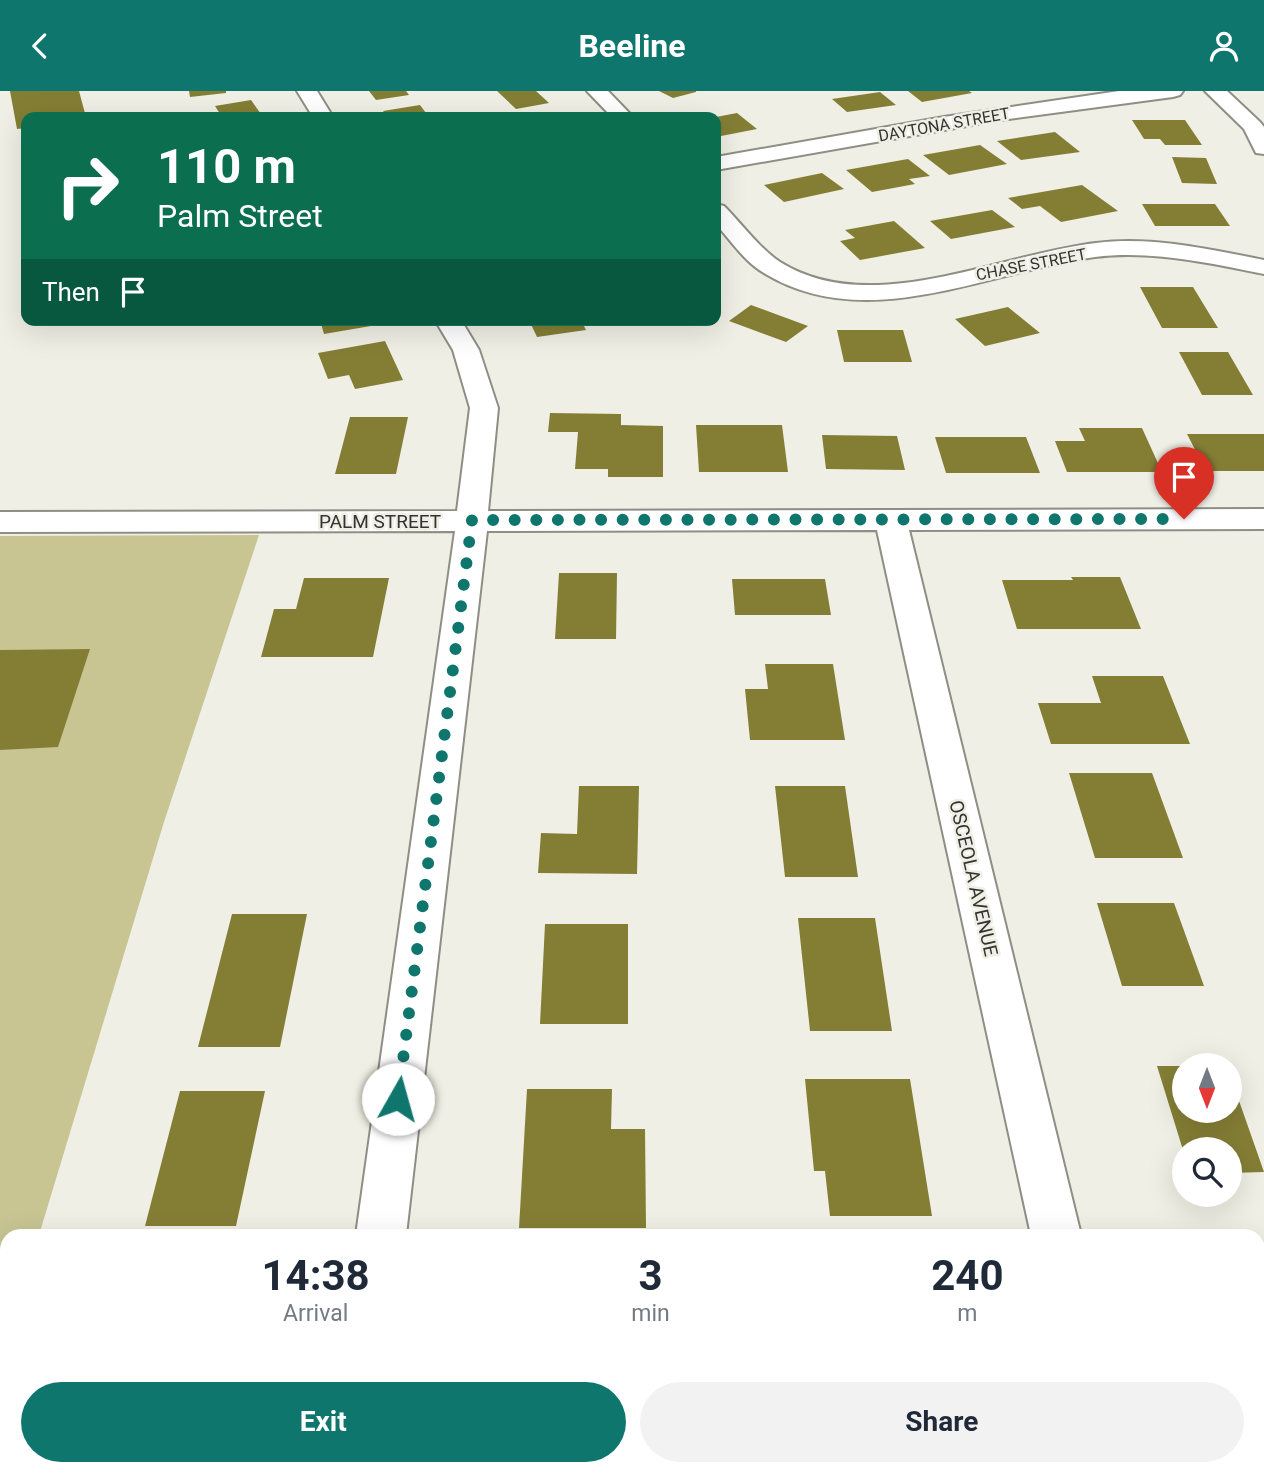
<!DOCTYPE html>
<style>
body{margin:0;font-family:Roboto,sans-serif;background:#f2f2f3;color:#1f2937;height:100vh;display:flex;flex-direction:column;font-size:26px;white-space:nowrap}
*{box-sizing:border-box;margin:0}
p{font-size:23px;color:#747a83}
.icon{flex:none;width:38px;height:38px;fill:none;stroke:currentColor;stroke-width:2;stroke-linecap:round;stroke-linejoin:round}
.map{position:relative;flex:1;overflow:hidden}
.drawer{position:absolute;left:0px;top:1138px;width:1265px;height:247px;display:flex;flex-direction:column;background:#fff;border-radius:21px 21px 0 0;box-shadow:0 7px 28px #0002}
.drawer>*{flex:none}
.guide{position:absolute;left:21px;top:21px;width:700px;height:214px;border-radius:14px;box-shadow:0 7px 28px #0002;background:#0b6e4f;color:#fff;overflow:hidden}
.needle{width:46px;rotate:180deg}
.buttons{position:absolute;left:1172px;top:962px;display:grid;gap:14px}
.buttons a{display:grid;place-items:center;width:70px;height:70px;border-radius:50%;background:#fff;box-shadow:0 7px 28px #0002;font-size:35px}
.pin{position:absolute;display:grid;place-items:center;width:60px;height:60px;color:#fff;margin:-72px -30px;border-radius:50% 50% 50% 0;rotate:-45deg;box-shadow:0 0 7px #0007}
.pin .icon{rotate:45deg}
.me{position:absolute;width:77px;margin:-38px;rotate:7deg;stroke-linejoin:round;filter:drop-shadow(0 0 5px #0008)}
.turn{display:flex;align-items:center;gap:24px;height:147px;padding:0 21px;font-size:32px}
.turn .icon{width:91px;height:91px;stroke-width:2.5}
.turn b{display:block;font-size:49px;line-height:60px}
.then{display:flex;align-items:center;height:66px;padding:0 21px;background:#0003;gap:14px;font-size:26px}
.eta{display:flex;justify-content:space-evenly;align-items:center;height:119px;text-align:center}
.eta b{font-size:42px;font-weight:700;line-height:49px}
.action{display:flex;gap:14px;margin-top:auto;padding:14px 21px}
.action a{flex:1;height:80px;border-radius:42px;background:#0f766e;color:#fff;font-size:28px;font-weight:700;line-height:80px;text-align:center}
.action a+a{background:#f2f2f3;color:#1f2937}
header{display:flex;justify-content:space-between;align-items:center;height:91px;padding:0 21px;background:#0f766e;color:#fff;font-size:32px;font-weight:700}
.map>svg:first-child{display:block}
.green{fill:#c8c593}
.building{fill:#847e35}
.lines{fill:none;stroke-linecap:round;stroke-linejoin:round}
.street-casing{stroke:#8e8e85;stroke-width:4}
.street{fill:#fff;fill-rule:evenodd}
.route{stroke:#0f766e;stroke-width:12;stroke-dasharray:0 21.6}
.labels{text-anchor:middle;stroke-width:5;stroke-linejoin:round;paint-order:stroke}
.far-street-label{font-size:16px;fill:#33332f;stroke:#efefe5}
.street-label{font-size:19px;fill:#33332f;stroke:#efefe5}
</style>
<header><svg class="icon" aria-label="back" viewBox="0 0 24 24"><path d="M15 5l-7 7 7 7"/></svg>Beeline<svg class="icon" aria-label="person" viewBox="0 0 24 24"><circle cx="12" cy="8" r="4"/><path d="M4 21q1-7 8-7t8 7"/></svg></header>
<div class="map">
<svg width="1264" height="1383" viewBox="0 0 1264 1383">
<rect width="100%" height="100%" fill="#efefe5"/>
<path class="green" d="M259 444 164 731 39 1144H7V1250L0 1273V445Z"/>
<path class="building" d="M10 0H79L86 26H26V37L17 38Z
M189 0H226V2L190 6Z
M369 0H406L409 4 376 9Z
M497 0H536L549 12 516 18Z
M659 0H696V1L673 7Z
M908 0H969L972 2 922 11Z
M880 1 896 14 847 21 832 8Z
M251 9 263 26H222L215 15Z
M420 14 429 26H388L383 20Z
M737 22 757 38 716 46V26Z
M1132 29H1185L1202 54H1165L1160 48H1144Z
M1055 41 1080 61 1021 69 997 50Z
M980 54 1007 73 949 84 923 64Z
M1172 66 1206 67 1217 93 1182 92Z
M908 68 930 85 909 88 915 93 872 101 846 79Z
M822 82 844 98 784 111 764 94Z
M1082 94 1118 120 1061 131 1040 115 1022 118 1008 107Z
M1142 113H1215L1230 135H1155Z
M992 119 1015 136 951 148 930 130Z
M894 130 925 157 860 169 840 150 855 147 845 139Z
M1140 196H1193L1218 237H1162Z
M751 214 808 235 786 251 729 230Z
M1008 216 1040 242 985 255 955 228Z
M320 229H369L371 235 324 243Z
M529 229H581L586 239 537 246Z
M837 239H903L912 271H844Z
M385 250 403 289 355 298 349 284 328 288 318 262Z
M1179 261H1228L1253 304H1202Z
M550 322 621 323V334L663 335V386H608V378H575L578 341H548Z
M350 326H408L396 383H335Z
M696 334H782L788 381H699Z
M1079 337H1142L1162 381H1067L1055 350H1085Z
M1187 343H1264V380H1206Z
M822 344 897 345 905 379 826 378Z
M935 346H1026L1040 382H946Z
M559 482H617L616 548H555Z
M1071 486H1120L1141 538H1017L1002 489H1073Z
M304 487H389L373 566H261L274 518H296Z
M732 488H825L831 524H735Z
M90 558 58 656 0 659V559Z
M765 573H833L845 649H750L745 598H768Z
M1092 585H1163L1190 653H1051L1038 612H1101Z
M1069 682H1152L1183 767H1095Z
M579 695H639L637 783 538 782 541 742 577 743Z
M775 695H845L858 786H785Z
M1097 812H1174L1204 895H1122Z
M232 823H307L280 956H198Z
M798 827H875L892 940H810Z
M545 833H628V933H540Z
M1157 975H1185V1020H1230L1231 987 1264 1081 1230 1082V1059H1183Z
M805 988H910L932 1125H830L825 1080H814Z
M527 998H612L611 1038H645L646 1137H519Z
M180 1000H265L236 1135H145Z
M37 1377H151L150 1382H36Z
M564 1377H701V1383H563Z
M841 1377H970L971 1383H841Z"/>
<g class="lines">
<defs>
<path id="street" d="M297 0H317L333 26H313Z
M587 0H608L633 26H612Z
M1119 0H1183L1180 4 1173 6 1001 29 716 79V66L944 26Z
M1205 0H1227L1260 31 1264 36V63L1256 62 1244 38Z
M716 113 724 115C742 133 759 157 780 171 871 228 999 163 1096 152 1152 145 1209 158 1264 169V183C1209 172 1151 159 1095 166 988 180 867 245 764 182 745 171 731 150 716 133Z
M435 229H461L479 259 498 317 488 420 1264 418V438L909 439 1081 1144H1031L877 439 487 440 406 1144H356L455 440 0 441V421L457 420 470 317 453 259Z
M340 1377H397L398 1383H340Z
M1082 1377H1139L1140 1383H1082Z"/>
</defs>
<use href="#street" class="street-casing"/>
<use href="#street" class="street"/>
</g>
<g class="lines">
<path class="route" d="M398 1008 472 429 1184 428"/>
</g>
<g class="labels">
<g class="far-street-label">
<text transform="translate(944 33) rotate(-10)" y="6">DAYTONA STREET</text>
<text transform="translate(1031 173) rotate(-11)" y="6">CHASE STREET</text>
</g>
<g class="street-label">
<text x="380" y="437">PALM STREET</text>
<text transform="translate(974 787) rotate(77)" y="7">OSCEOLA AVENUE</text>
</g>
</g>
</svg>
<div class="buttons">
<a><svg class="needle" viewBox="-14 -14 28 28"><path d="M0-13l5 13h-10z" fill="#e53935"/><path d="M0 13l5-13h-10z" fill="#747a83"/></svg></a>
<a><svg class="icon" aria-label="search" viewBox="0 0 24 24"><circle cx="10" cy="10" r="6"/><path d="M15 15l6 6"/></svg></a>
</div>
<div class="pin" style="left:1184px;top:428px;background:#d93025"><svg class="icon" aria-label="arrive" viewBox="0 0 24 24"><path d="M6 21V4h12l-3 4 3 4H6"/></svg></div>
<svg class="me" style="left:398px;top:1008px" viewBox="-20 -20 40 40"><circle r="19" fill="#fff"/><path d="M0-13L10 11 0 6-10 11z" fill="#0f766e"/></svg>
<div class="guide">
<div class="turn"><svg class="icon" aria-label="right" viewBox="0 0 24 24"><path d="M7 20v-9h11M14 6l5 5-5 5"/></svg><div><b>110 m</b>Palm Street</div></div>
<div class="then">Then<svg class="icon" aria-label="arrive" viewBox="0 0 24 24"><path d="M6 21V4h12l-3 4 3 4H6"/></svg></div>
</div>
<section class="drawer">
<div class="eta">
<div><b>14:38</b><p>Arrival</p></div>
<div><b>3</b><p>min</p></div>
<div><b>240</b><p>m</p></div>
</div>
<div class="action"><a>Exit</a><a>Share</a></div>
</section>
</div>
